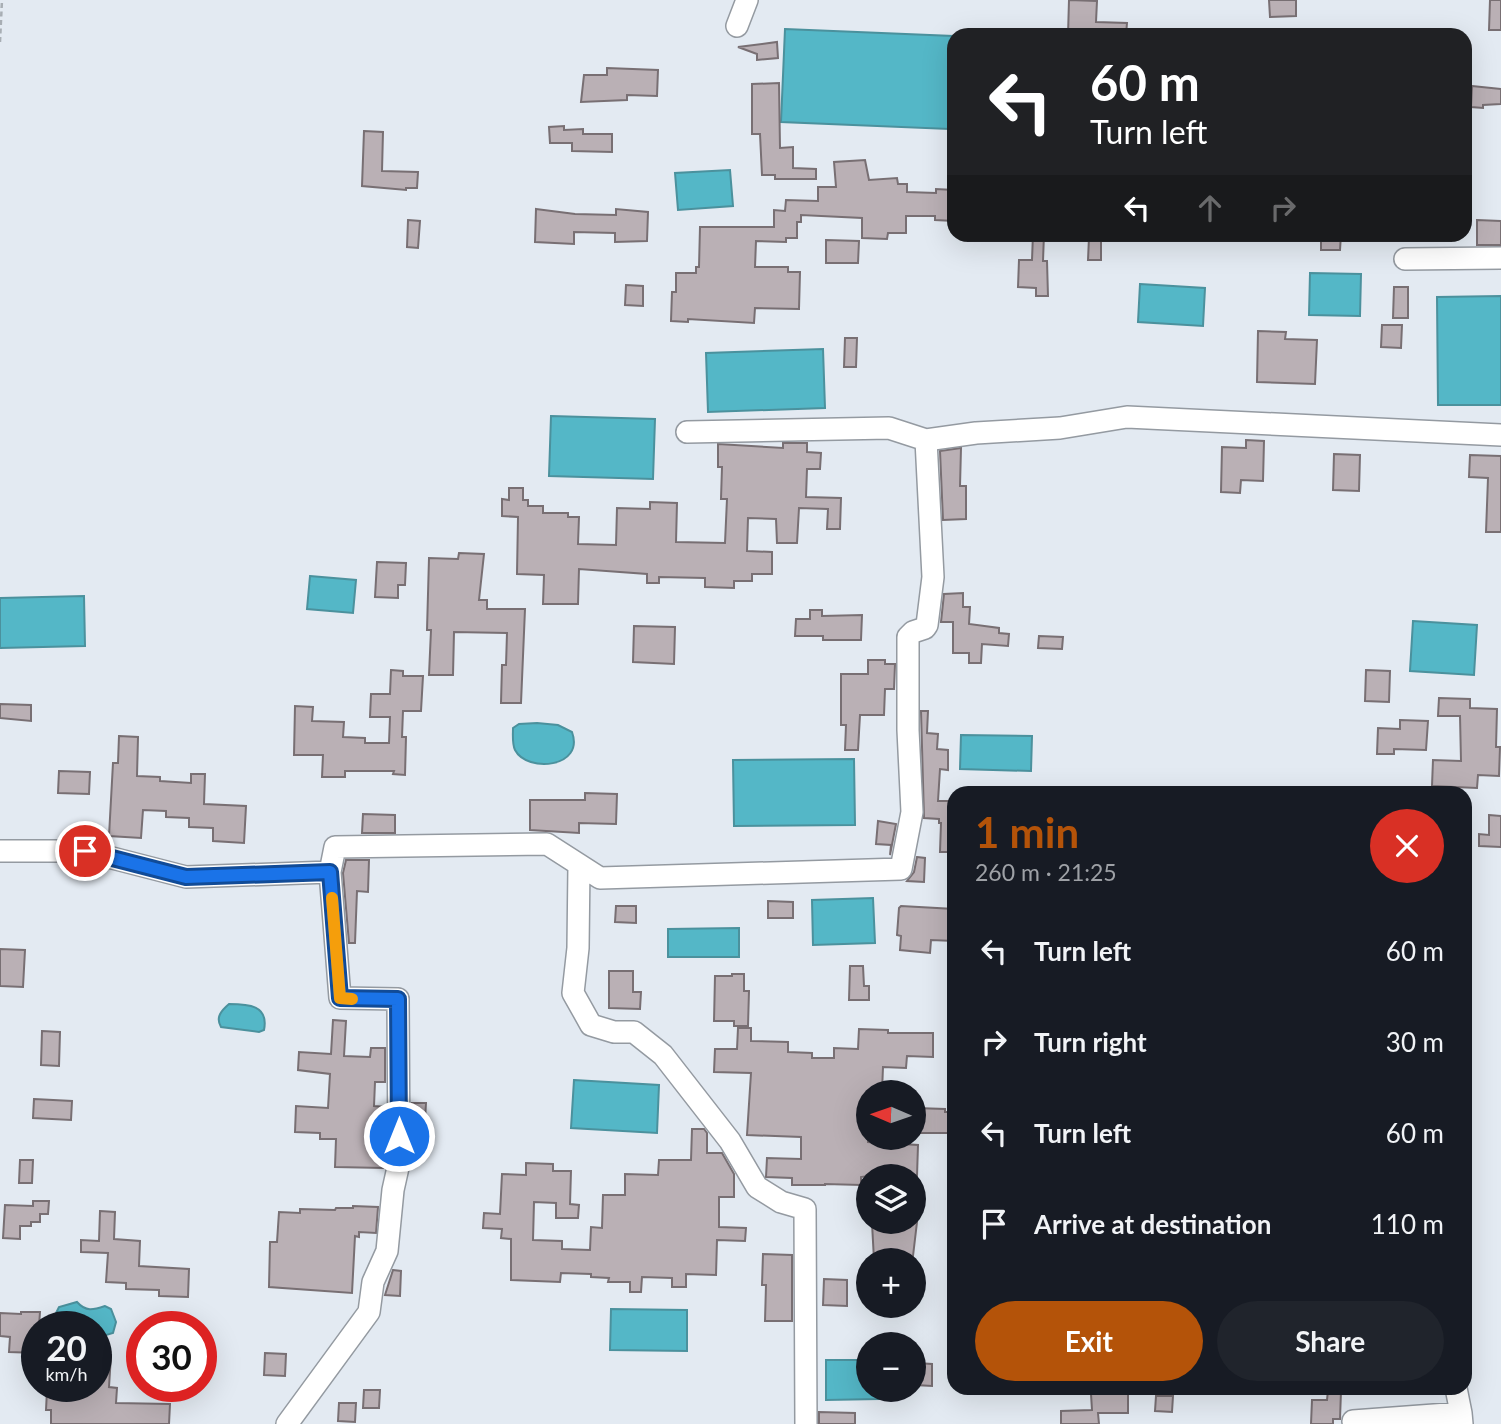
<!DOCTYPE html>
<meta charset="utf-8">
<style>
body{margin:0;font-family:Lato,sans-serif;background:#20242c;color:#f1f3f6;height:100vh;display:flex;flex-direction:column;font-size:26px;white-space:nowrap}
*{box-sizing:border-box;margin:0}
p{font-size:23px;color:#9ea1a6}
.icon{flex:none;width:38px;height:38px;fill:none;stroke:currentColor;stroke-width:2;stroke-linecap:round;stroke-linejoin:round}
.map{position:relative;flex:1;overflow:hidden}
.drawer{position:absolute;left:947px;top:786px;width:525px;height:609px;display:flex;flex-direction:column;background:#171b24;border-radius:21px;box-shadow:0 7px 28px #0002}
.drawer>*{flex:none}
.banner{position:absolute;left:947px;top:28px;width:525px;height:214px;border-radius:21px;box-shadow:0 7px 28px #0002;background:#202124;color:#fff;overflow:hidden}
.needle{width:46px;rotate:272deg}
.tools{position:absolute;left:856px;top:1080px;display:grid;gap:14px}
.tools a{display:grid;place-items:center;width:70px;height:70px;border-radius:50%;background:#171b24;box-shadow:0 7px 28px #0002;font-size:35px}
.speed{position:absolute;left:21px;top:1311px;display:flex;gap:14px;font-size:35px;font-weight:700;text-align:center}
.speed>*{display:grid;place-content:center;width:91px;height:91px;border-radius:50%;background:#171b24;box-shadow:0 7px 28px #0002;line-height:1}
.speed small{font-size:18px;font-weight:400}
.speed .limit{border:10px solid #d22;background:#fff;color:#111}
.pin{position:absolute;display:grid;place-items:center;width:60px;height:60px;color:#fff;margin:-30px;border:4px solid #fff;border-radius:50%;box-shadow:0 2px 7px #0007}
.me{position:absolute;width:77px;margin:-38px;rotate:0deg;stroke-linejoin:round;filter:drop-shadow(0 0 5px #0008)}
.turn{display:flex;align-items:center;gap:24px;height:147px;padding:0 28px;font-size:32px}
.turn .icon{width:91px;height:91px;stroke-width:2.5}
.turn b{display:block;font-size:49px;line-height:60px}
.lanes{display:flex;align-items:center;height:66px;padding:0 28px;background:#0003;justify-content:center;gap:35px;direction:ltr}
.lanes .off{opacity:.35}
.round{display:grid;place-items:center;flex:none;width:74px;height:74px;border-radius:37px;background:#20242c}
.summary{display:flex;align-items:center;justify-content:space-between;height:119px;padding:0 28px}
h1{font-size:42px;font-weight:700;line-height:52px;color:#b45309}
.button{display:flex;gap:14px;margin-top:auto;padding:14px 28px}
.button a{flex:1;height:80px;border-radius:42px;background:#b45309;color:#fff;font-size:28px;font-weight:700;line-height:80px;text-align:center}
.button a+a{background:#20242c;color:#f1f3f6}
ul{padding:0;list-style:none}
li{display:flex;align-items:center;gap:21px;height:91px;padding:0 28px}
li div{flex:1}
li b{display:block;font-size:26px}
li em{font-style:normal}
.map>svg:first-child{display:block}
.water{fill:#54b7c7;stroke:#4b919d;stroke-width:2}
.building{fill:#bab0b5;stroke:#786f73;stroke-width:2}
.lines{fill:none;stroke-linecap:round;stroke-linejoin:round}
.minor-casing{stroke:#949aa1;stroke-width:24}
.path{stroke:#a8aeb4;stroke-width:2.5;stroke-dasharray:5 3.5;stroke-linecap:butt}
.minor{stroke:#fff;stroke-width:21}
.route-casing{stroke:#114b97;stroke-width:18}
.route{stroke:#1a73e8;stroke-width:12}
.slow{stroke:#f59e0b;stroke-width:12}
</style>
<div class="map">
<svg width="1501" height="1424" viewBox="0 0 1501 1424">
<rect width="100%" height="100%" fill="#e3eaf2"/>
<path class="water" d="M785 29 953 36 949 129 781 122Z
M730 170 733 206 678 210 675 173Z
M1310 273 1361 274 1360 316 1309 315Z
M1140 284 1205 288 1203 326 1138 322Z
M1501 296V405H1438L1437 297Z
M823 349 825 408 708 412 706 353Z
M551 416 655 419 653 479 549 476Z
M310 576 356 580 353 613 307 609Z
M84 596 85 646 0 648V598Z
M1413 621 1477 625 1474 675 1410 671Z
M537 723 558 725 572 732C585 768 527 773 515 750 512 744 513 735 513 728L519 724Z
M961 735 1032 736 1031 771 960 769Z
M854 759 855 825 734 826 733 760Z
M873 898 875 943 813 945 812 900Z
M739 928V957H668V929Z
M229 1004C248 1004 269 1005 264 1030L259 1032 221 1027C215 1017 222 1010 229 1004Z
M574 1080 659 1085 657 1133 571 1128Z
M77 1302C86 1312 93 1310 105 1306L111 1309 116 1322 113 1333 96 1338V1326H61L56 1313 59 1307Z
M611 1309 687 1310V1351L610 1350Z
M868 1360V1390H879V1399L826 1400V1360Z"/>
<path class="building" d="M1069 0 1097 1 1096 22 1127 23 1126 35H1068Z
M1269 0H1296V16L1270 17Z
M1490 0H1501V30H1489Z
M777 42 778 58 757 60V54L738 47Z
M607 68 658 70 657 96 627 95V100L581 102 584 75H607Z
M779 83 780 148 793 147V168L816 169V179H775V175H762L760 134H752V84Z
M1472 86 1501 89V104L1483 105V108L1471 107Z
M564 126V130L583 129V134H612V152L572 151V143H550L549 127Z
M364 131 383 132 382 171 418 172 417 188H406V190L362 186Z
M865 160 869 180 897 178 898 184H907V192L936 193V189L954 190V221L935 220V216H906V233H888L887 239 862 238V218L801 215V222H797V238H786V242L756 241 755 267H788V272H800L799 309 755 308 754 323 688 319V322L671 321 672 292H676V273H696V267H699L700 227H774V210L785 211 786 200 818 201V187H836L834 162Z
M536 209 575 214 616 215V209L648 212 647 241 615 242V233L574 232V244L535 242Z
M408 220 420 221 418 248 407 247Z
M1477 220 1501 221V245H1477Z
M1033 234H1044L1043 261H1047L1048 296H1036V288L1018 287 1019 260H1032Z
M1321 234H1341L1340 250H1321Z
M1089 237 1101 238V260H1088Z
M826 240 859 241 858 263H826Z
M626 285 643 286V306L625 305Z
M1394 287H1408V318H1393Z
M1382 325H1402L1401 348 1381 347Z
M1258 331 1286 332 1285 339 1317 340 1315 384 1257 382Z
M845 338H857L856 367H844Z
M1246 440 1264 441 1263 481 1241 480 1240 493 1221 492 1222 447 1246 448Z
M783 443H807V452L821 453 820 469H807L806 497 841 498 840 529H827L828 509 799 508 797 543H777L776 519 748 518 747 551 772 552V574H752V581H734V588L705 587V578L659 577V583H647V574L579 569 578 604H543L544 575 517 574 518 517 502 516V499L509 500V488H523V500H528V506H543V513H568V517H579L578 544 616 545 617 508 650 509V502L677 503 676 542 725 543 727 499H721L722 467H718V444L783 448Z
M961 448 960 486H966V519L943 520 940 451Z
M1334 454 1360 455 1359 491 1333 490Z
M1470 455 1501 456V532H1486L1488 478 1469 477Z
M459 553 484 554 479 600H487V609H525L521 703H501L502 665H506L507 633 454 632 453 675H429L431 630H427L429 558 458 559Z
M377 562 406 563 405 585H398V598L375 597Z
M963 593V607H970L969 624 999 628V633L1009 634 1008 646 982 644 981 663H969V653H953V622H941L944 594Z
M810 610H822V616L862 615 861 640H823V636H795L796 619H810Z
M634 626 675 627 674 664 633 662Z
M1039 636 1063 637 1062 649 1038 648Z
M868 660H885V664H895L894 689H885L884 715H860L858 750H845L846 725H841V674H868Z
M391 670 403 671V676H423L421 711H403L402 737H406L405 775 393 774 394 771H345V777H322L323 755H294L295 706 313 707 312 721 344 722 343 737 365 738V743H389L390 717H370L371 694H390Z
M1366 670 1390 671 1389 702 1365 701Z
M1439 698 1470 699V708L1497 709 1496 747H1500L1499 776 1478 775 1477 788 1432 786 1433 760 1461 761 1460 716H1438Z
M0 704 31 705V721L0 718Z
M921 711H928L927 733 938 734 937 749 948 750V770L940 769 938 801H954V852H940L941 823H939V819L924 818Z
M1400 720 1428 721 1426 750 1394 749V754H1377L1378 728 1400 729Z
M119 736 138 737 137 776 160 777V781L191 783V774H205L204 804 246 806 244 843 213 841V828L189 827V818L166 817V811L143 810 141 838 109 836 113 763H118Z
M59 771 90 772 89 794 58 793Z
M585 793 617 794 616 824 579 823V833L530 830V800H585Z
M363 814 395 815V833H362Z
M1489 815 1501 816V847L1479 846V834L1489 835Z
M878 821 896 824 890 855 891 845 876 844Z
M917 857 925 858 924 882 907 881 914 872Z
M346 860H369L368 892 357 891 355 943H349L343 873Z
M768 901 793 902V918H768Z
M616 906H636V923L615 922Z
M901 906 954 909V941L931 940 930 953 900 950 901 936 897 935 899 908Z
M0 949 25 950 23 987 0 986Z
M850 966H863L864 986H869V1000H849Z
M609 971H633V992H641L640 1009 609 1008Z
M732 974H744V991H749L748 1026H734V1021H714L715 976H732Z
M333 1020 346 1021 344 1056 370 1057 371 1048H385V1082H375L374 1106 386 1107 384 1168 335 1167 336 1139H320V1133L295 1132 296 1106 328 1108 330 1074 298 1070 299 1052 331 1054Z
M738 1028H751V1041L788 1042V1052L812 1053V1058H834V1048L858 1049 859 1029 888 1030V1033H933V1057L907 1056 906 1068 883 1067 882 1092H868V1142L918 1145 917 1176H868L861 1177V1185L825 1184V1185H792V1178L766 1177 767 1158 801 1159V1137L747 1135 751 1073 714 1072 715 1049H737Z
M42 1031 60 1032 59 1066 41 1065Z
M34 1099 72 1101 71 1120 33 1118Z
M412 1103H426L425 1120H429L428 1137H421L420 1151H412Z
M916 1108 945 1109V1112H954V1133H915Z
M692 1129H704L707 1133V1153H722L734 1174V1197H719V1227L746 1228 745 1241 717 1240 716 1275 686 1274V1287H672V1278L642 1277 641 1292H630V1282H608L609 1278 591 1277V1274L561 1273 560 1282 511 1280V1239L501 1238 502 1229 483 1228 484 1213 500 1214 502 1174 526 1175V1163L553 1164V1171H571L570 1204 579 1205 578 1218H556V1203L534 1202 533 1240 562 1241V1249L590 1250 591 1227 602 1228 603 1195H625V1174L658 1175 659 1160H691Z
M20 1160H33L32 1183H19Z
M33 1201H49L48 1214H40V1222H31V1226H20V1239L3 1238 5 1205 33 1206Z
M353 1206 378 1207 376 1233 359 1232V1237L355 1236 352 1293 269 1287 270 1242H277L279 1212 300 1213V1209L335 1210 336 1208H353Z
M100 1211 115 1212 114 1239 140 1241 139 1266 189 1269 188 1297 159 1296V1290L126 1289V1283L106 1282 108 1253 81 1252V1240L99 1241Z
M900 1222H917L913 1256 896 1255V1260H874L872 1223H900Z
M763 1254 792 1255V1321H765L766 1285H762Z
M393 1270 401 1271 400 1296 385 1295Z
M824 1279 847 1280V1306L823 1305Z
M21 1312H40L39 1326H37V1353L9 1352 10 1337 0 1336V1313L21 1314Z
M265 1353 286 1354 285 1376 264 1375Z
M97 1355H111L109 1387 117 1388 116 1403 170 1404 169 1424H51V1410H46L47 1390 56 1391V1386H96Z
M916 1363 932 1364V1386L915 1385Z
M1109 1388H1128V1413H1098L1099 1424H1061V1411L1092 1410 1091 1394H1109Z
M364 1390H380L379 1408H363Z
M1328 1390 1341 1391 1340 1419H1333V1424H1311L1312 1400H1327Z
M1156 1396H1173L1172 1412 1155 1411Z
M339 1403H356L355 1422 338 1421Z
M819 1412 855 1413V1424H819Z"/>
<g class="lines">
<defs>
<path id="minor" d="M737 26 747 0
M1405 259 1501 258
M687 432 889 428 926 440 976 433 1060 428 1127 417 1501 435
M0 851H85L186 877 330 872 340 998 398 999 399 1163 393 1190 387 1251 373 1282 369 1312 287 1424
M579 865 578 948 573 993 591 1025 614 1032H634L663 1055 730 1141 757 1187 781 1202 805 1209 806 1424
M330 872 335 847 547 844 600 878 901 869 912 812 908 730V637L913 632 925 628 927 625 933 577 926 440
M1456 1388 1461 1413
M1353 1421 1461 1413 1462 1424"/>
</defs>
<use href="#minor" class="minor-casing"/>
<path class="path" d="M0 42 2 0"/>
<use href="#minor" class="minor"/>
</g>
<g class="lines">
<defs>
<path id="route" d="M85 851 186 877 330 872 340 998 398 999 399 1136"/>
</defs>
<use href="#route" class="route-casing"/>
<use href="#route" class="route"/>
<path class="slow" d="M332 898 340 998 352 999"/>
</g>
</svg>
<div class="tools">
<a><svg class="needle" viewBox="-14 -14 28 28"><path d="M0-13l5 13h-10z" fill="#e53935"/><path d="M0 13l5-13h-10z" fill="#9ea1a6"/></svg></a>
<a><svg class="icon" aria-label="layers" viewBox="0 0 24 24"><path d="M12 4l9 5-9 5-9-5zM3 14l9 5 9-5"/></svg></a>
<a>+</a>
<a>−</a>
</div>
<div class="speed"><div>20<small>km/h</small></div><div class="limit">30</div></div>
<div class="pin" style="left:85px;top:851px;background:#d93025"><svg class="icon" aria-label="arrive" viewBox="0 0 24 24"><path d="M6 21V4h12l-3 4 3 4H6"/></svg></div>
<svg class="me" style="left:399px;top:1136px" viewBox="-20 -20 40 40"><circle r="17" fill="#1a73e8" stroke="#fff" stroke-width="3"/><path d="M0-11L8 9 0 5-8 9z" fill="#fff"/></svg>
<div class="banner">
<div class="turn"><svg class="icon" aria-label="left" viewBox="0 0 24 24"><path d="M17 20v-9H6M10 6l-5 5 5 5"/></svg><div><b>60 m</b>Turn left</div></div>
<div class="lanes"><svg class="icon" aria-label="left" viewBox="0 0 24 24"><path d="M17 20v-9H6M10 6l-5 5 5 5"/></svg><svg class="icon off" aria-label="ahead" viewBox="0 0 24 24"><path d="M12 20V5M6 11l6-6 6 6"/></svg><svg class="icon off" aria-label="right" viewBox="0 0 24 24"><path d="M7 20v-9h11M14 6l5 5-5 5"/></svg></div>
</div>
<section class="drawer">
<div class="summary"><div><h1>1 min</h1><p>260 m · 21:25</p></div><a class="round" style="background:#d93025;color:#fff"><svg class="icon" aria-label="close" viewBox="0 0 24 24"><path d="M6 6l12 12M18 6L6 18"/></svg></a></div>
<ul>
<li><svg class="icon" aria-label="left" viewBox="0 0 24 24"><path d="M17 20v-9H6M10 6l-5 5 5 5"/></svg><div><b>Turn left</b></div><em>60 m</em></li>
<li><svg class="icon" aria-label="right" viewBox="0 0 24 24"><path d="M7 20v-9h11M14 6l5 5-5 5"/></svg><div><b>Turn right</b></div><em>30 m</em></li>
<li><svg class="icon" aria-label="left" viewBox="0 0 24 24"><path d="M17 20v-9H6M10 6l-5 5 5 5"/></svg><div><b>Turn left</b></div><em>60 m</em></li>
<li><svg class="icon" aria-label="arrive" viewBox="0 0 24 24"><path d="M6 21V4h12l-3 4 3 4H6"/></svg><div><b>Arrive at destination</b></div><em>110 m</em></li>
</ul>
<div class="button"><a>Exit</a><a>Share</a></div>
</section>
</div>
